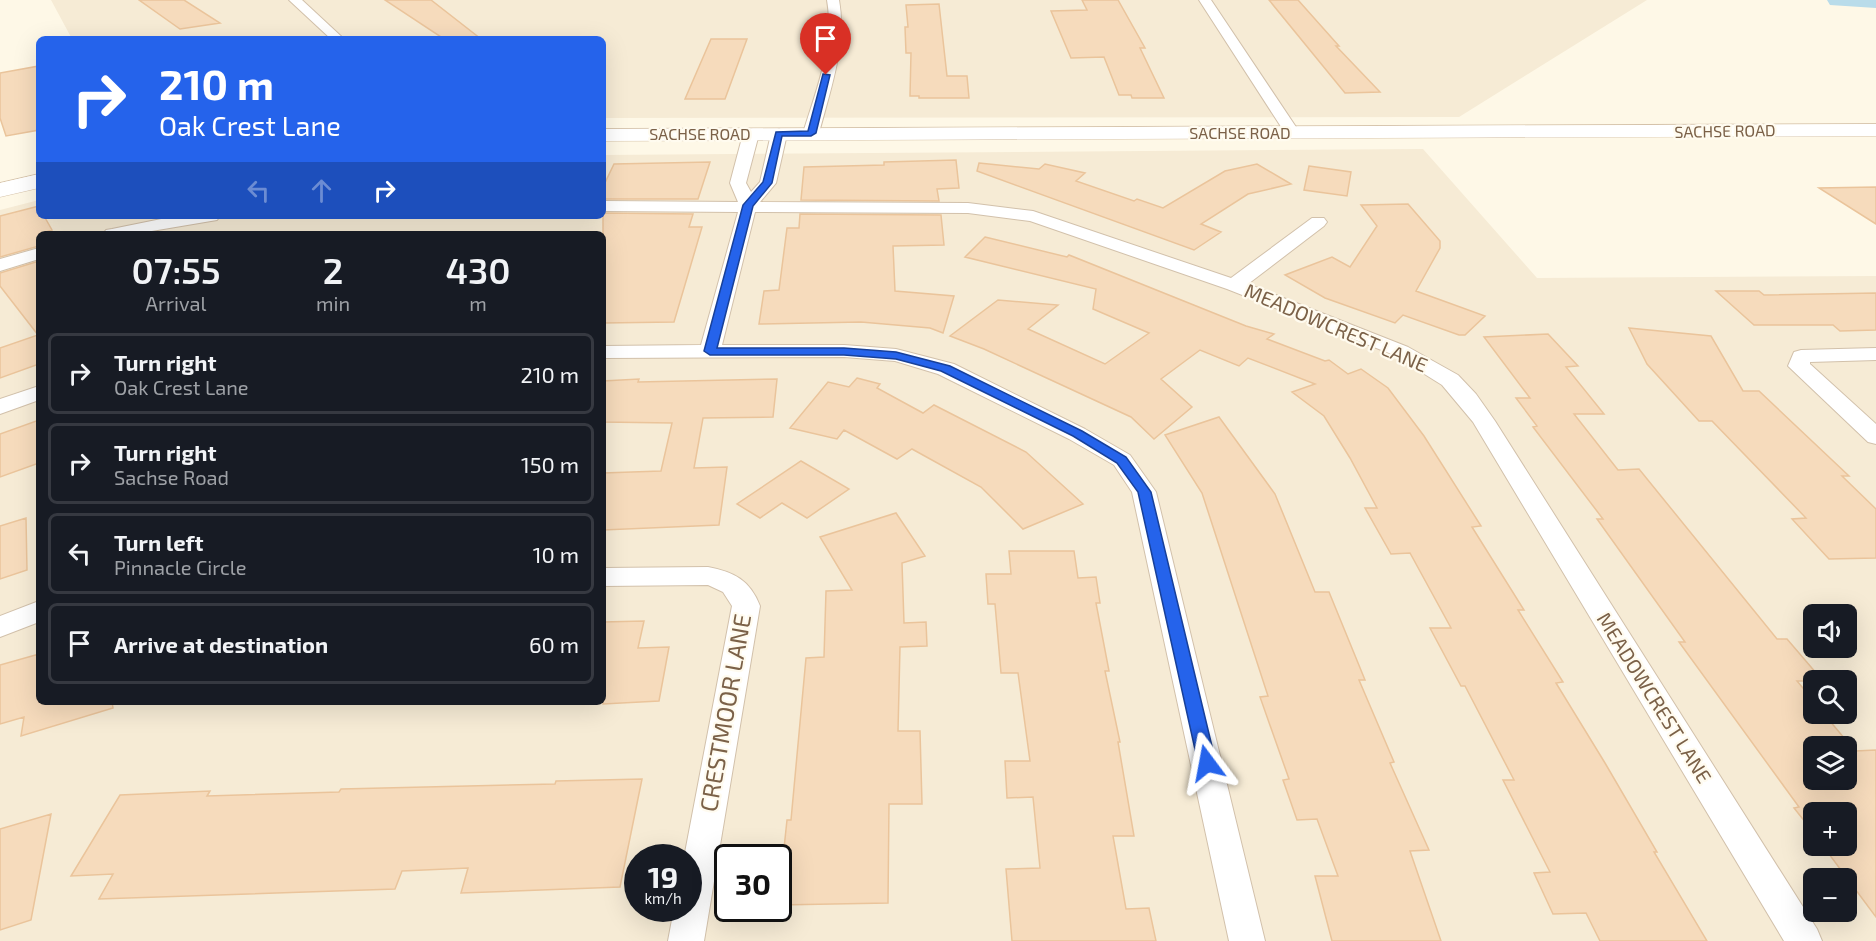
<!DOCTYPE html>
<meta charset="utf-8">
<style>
body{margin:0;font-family:"Exo 2",sans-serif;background:#20242c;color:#f1f3f6;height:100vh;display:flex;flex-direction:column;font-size:22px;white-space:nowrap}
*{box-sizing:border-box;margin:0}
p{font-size:20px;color:#9ea1a6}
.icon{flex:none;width:33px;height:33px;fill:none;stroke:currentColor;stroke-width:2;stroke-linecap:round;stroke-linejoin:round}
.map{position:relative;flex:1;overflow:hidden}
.side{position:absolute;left:36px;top:231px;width:570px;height:474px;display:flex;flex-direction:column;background:#171b24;border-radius:9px;box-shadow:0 6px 24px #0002}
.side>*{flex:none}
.top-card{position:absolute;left:36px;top:36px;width:570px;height:183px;border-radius:9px;box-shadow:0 6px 24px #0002;background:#2563eb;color:#fff;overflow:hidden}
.fabs{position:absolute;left:1803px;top:604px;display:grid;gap:12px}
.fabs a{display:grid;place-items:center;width:54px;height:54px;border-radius:9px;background:#171b24;box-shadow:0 6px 24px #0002;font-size:30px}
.speed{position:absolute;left:624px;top:844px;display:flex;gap:12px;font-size:30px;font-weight:700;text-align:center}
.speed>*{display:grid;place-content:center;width:78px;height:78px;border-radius:50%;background:#171b24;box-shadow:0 6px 24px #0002;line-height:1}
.speed small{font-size:15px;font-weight:400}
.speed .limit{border:3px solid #111;border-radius:9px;background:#fff;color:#111}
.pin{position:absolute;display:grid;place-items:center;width:51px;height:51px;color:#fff;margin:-62px -26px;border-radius:50% 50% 50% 0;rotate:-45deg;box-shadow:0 0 6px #0007}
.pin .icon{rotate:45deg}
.me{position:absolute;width:66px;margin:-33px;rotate:347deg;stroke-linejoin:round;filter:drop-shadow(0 0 4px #0008)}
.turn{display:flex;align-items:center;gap:21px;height:126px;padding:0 24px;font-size:27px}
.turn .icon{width:78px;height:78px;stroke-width:2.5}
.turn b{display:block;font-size:42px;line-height:51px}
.lanes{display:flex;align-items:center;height:57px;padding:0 24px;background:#0003;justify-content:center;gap:30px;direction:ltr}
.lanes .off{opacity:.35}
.eta{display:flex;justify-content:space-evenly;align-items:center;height:102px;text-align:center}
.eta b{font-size:36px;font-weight:600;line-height:42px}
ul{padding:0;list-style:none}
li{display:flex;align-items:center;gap:18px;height:81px;margin:0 12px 9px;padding:0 12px;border:3px solid #363941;border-radius:9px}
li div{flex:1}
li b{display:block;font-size:22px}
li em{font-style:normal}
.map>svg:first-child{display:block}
.residential{fill:#f6ebd5;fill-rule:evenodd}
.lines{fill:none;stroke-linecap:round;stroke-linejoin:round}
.river{fill:#b9dcea;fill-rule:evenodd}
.building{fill:#f6dbbc;stroke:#eac49b;stroke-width:1.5;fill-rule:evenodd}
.street-casing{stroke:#d2c1ab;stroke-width:2}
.secondary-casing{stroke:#d5c2a9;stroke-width:1}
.street{fill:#fff;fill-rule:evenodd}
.secondary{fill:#fff;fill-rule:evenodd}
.route{fill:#2563eb;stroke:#184099;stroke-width:1.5}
.labels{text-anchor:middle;stroke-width:4.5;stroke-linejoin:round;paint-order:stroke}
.far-street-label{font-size:16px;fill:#7b6148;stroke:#fffbef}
.street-label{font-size:20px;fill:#7b6148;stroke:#fffbef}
.near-street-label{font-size:24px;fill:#7b6148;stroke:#fffbef}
</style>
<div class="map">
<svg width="1876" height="941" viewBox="0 0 1876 941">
<rect width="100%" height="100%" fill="#fef8e7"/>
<path class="residential" d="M51 0H1647L1459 117 603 118V39H72Z
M1423 149 1537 278 1876 276V941H0V210L39 200V216H603V155ZM39 234H603V702H39ZM1814 615H1846V648H1814ZM1814 681H1846V714H1814ZM1814 747H1846V780H1814ZM1814 813H1846V846H1814ZM638 858H688V909H638ZM728 858H778V909H728ZM1814 879H1846V912H1814Z"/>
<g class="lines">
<path class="river" d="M1827 0H1876V8L1830 5Z"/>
</g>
<path class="building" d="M139 0H184L220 23 180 29Z
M385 0H431L481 39H444Z
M1082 0H1118L1145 48H1140L1164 98H1132L1131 95H1119L1104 57 1071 58 1051 11 1087 10Z
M1269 0H1298L1339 46H1336L1380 92 1345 93Z
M939 4 947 76H967L969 98H919V96H910L911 53H906L905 27H908L906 5Z
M711 39H747L725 99H685Z
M39 66V130L6 136 0 118V73Z
M956 160 959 188 937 189 939 201 801 200 804 167 884 165V162Z
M710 162 698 199H603V187L614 164Z
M979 163 1039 169 1045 164 1085 173 1076 181 1134 201 1137 199 1163 208 1225 171 1257 164 1291 184 1248 194 1201 224 1221 232 1194 250 977 171Z
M1309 166 1351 172 1347 196 1304 190Z
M1876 187V224L1819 188Z
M1408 204 1440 241V248L1416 291 1485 316 1465 335H1459L1403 315 1395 323 1325 298 1285 275 1332 257 1350 267 1377 226 1361 205Z
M39 206V216H44L52 230 39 234V246L0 257V216Z
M603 213 693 214 689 227H702L674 322 603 323Z
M800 214 941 215 944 245 893 246 895 291 954 296 943 333 930 328 861 322 759 324 764 291 779 290 787 228H799Z
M985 237 1067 257 1069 255 1246 326 1274 334 1267 339 1325 361 1329 360 1348 374 1361 369 1388 388 1424 436 1481 526 1472 527 1524 610H1518L1563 682 1556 683 1605 763 1657 852H1654L1707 941H1600L1586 913 1553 914 1534 873 1550 872 1503 780H1514L1465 686H1461L1430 628H1451L1410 553 1391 554 1365 508H1377L1350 458 1324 416 1292 392 1315 384 1248 358 1239 366 1200 350 1161 379 1192 407 1154 439 1131 417 984 349 950 336 998 300 1058 305 1028 329 1105 364 1149 333 1093 309 1096 289 965 257Z
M39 261V364L0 378V348L38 335 0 286V273Z
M1716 291H1759L1764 295 1876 293V330L1840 331 1833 325H1754Z
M1629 328 1711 336 1743 391H1759L1849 476H1842L1876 509V558L1829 559 1792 519 1806 518 1712 421H1699L1647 364Z
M1548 334 1578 366 1566 367 1604 414H1574L1618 470 1639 469 1777 639H1787L1823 681H1797L1814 701V714H1824L1855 751 1876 750V917L1823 846H1846V813H1814V833L1794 808 1799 807 1679 642H1685L1597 519H1603L1533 427 1537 426 1516 398H1530L1484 337ZM1814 747H1846V780H1814Z
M857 378 880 384 877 388 923 413 934 405 1026 452 1083 504 1023 529 981 487 912 449 897 459 844 430 837 439 790 428 828 382 849 387Z
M639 379 638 382 777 379 773 417 703 418 694 468 727 467 719 525 603 530V473L661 471 672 423 603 422V381Z
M1219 417 1275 494 1315 592H1329L1365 680H1359L1394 762 1390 763 1429 850 1410 851 1441 941H1332L1315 876H1338L1317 819 1297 820 1283 780 1289 779 1260 697 1268 696 1202 493 1165 435Z
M39 420V463L0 477V434Z
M801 461 849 489 807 518 782 503 760 518 737 504Z
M896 513 925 556 902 563 904 623 926 622 927 646 900 647 898 731H920L922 804H889L888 903 778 905 787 820H791L806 658 824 657 826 591 852 590 820 537Z
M26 518 27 570 0 579V526Z
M1009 551H1074L1078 578 1096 577 1100 603H1096L1109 671H1105L1120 742H1118L1134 836H1113L1126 909 1149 908 1156 941H1012L1006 869 1040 868 1033 797 1007 798 1005 761H1030L1018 673H1001L995 604H988L986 574H1011Z
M644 621 638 648 669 647 659 701 603 704V622Z
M39 654V702H112L113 708 21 736 24 717 0 724V665Z
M642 779 620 887 461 893 468 868 402 871 395 889 99 899 113 874 71 876 120 795 210 791 207 796 339 792 341 789 555 784 556 781Z
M51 814 31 920 0 930V829Z"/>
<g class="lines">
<defs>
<path id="street" d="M289 0H302L344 39H331Z
M827 0H839C847 44 830 91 819 133L811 138 803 133C816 91 835 44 827 0Z
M1199 0H1211L1300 133 1297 136H1287Z
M751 129 759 134 746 183 751 192 760 182 771 134 779 129 787 134 776 183 760 202 968 203 1033 211 1231 278 1312 218H1324L1327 222 1324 226 1248 284 1408 347 1458 375 1476 394 1495 421 1817 929 1822 941H1784L1473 422 1442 385 1394 355 1227 289 1030 221 968 213 755 212 722 345H844L896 349 954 364 1085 429 1130 455 1156 492 1265 941H1229L1132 492 1114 465 1069 439 938 374 895 361 844 357 603 358V346L701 345 738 212 603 211V201L738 202 730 183 743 134Z
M176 216H220L217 220 211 221 134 234H103L106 230 112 229Z
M39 248V259L0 271V259Z
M1876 348V360L1810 362V364L1876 424V444L1868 442 1788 366 1794 352 1801 350Z
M39 386V400L0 414V399Z
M708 567C734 572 750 580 760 606L704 941H668L674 909H688V858H684L732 606 723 592 708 585 603 586V568Z
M39 601V622L0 637V616Z"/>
<path id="secondary" d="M1876 124V136L603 141V129Z
M39 174V188L0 197V183Z"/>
</defs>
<use href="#street" class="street-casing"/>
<use href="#secondary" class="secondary-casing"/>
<use href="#street" class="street"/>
<use href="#secondary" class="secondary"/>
</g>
<path class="route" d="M823 74 830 75 816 133 811 136H782L772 183 753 206 717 348H844L896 352 950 366 1082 431 1126 457 1151 492 1216 763 1213 769 1207 771 1201 769 1198 763 1138 492 1117 463 1073 436 941 371 896 359 844 355H710L704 351 743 205 763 182 776 132 808 131Z"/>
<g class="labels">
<g class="far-street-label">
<text transform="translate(1725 131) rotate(-1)" y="6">SACHSE ROAD</text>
<text x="1240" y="139">SACHSE ROAD</text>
<text x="700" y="140">SACHSE ROAD</text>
</g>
<g class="street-label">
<text transform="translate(1336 328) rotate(23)" y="7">MEADOWCREST LANE</text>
<text transform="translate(1654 698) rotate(58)" y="7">MEADOWCREST LANE</text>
</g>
<g class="near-street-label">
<text transform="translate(726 713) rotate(-80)" y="8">CRESTMOOR LANE</text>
</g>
</g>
</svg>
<div class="fabs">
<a><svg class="icon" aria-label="sound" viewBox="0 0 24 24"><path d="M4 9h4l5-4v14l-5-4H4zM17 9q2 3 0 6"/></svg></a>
<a><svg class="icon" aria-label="search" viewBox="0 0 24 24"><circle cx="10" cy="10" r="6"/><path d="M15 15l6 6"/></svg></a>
<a><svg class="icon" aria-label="layers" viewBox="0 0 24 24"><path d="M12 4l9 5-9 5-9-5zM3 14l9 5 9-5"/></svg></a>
<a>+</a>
<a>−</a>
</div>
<div class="speed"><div>19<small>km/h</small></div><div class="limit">30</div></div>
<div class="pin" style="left:826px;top:75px;background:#d93025"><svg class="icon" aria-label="arrive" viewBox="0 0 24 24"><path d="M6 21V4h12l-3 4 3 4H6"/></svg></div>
<svg class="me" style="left:1207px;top:763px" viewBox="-20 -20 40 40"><path d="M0-17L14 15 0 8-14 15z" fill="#2563eb" stroke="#fff" stroke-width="4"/></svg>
<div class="top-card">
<div class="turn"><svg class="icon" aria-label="right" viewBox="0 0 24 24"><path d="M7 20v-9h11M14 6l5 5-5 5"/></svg><div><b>210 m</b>Oak Crest Lane</div></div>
<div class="lanes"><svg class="icon off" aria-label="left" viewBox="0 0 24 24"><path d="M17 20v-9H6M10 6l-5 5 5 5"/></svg><svg class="icon off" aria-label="ahead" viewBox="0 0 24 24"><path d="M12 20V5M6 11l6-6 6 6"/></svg><svg class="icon" aria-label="right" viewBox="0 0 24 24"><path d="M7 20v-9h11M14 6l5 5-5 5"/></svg></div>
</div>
<section class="side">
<div class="eta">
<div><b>07:55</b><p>Arrival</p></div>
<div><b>2</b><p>min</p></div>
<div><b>430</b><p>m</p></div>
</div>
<ul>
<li><svg class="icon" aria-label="right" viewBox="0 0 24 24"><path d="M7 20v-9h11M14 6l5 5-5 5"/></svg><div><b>Turn right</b><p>Oak Crest Lane</p></div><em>210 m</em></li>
<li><svg class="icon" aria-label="right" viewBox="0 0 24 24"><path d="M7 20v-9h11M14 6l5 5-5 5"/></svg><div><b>Turn right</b><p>Sachse Road</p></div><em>150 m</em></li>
<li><svg class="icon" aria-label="left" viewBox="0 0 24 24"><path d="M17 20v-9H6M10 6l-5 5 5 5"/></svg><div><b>Turn left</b><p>Pinnacle Circle</p></div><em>10 m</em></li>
<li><svg class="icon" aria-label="arrive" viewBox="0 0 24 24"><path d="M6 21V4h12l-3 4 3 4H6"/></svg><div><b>Arrive at destination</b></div><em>60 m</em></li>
</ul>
</section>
</div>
